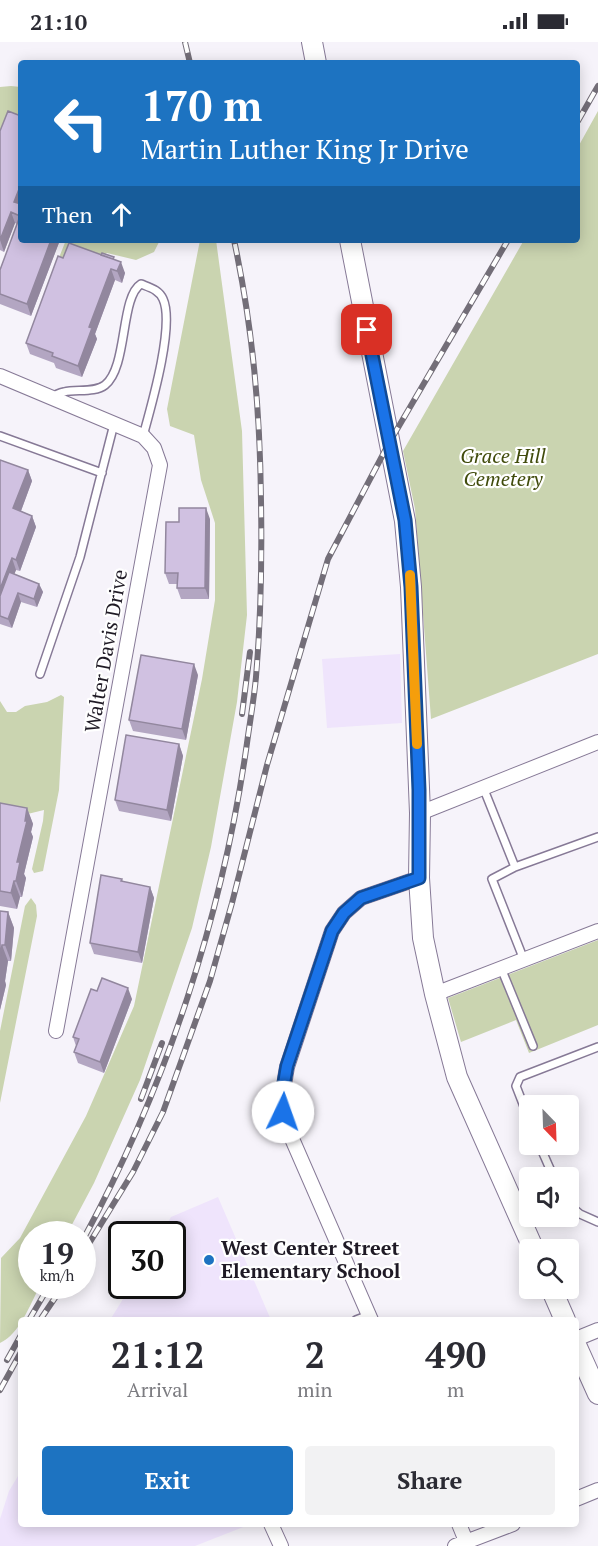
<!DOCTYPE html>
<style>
body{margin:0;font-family:"PT Serif",serif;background:#f2f2f3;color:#2b2b33;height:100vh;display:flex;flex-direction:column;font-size:22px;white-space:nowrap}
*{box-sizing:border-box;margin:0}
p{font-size:20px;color:#7c7c81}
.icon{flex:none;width:33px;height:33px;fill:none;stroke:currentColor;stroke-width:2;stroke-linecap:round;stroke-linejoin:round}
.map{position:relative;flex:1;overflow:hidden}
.drawer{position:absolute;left:18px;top:1275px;width:561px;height:210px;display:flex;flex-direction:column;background:#fff;border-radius:6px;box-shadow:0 3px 15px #0003}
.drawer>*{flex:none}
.banner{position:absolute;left:18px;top:18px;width:562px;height:183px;border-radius:6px;box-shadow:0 3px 15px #0003;background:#1d73c1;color:#fff;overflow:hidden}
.needle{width:39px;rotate:157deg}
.tools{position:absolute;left:519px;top:1053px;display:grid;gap:12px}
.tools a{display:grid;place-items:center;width:60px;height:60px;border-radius:6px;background:#fff;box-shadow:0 3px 15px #0003;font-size:30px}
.speed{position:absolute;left:18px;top:1179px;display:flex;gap:12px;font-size:30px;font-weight:700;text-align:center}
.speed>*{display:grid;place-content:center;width:78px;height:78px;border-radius:50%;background:#fff;box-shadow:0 3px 15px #0003;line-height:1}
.speed small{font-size:15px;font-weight:400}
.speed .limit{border:3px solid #111;border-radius:9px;background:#fff;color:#111}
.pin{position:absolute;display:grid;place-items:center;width:51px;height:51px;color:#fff;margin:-26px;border-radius:12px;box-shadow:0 3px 9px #0006}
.me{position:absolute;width:66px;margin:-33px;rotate:3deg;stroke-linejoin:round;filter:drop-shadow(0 0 4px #0008)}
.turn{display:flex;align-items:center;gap:21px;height:126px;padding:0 24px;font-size:27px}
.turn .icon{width:78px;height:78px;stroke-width:2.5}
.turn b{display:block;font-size:42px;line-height:51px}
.then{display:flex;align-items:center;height:57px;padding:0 24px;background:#0003;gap:12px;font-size:22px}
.eta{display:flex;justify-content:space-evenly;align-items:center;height:102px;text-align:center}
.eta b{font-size:36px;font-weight:700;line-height:42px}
.primary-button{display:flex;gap:12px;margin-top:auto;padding:12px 24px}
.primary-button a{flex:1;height:69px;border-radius:6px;background:#1d73c1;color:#fff;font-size:24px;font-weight:700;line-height:69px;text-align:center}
.primary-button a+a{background:#f2f2f3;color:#2b2b33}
.status{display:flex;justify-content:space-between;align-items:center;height:42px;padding:0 30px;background:#fff;direction:ltr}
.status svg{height:16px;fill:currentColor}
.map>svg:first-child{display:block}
.built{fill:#efe4fc}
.green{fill:#cad4b0}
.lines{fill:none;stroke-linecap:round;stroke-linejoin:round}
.lane-casing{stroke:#867996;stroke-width:10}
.street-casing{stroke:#867996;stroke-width:16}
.secondary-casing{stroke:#867996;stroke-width:22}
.lane{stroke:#fff;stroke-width:7}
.street{stroke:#fff;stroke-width:14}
.secondary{stroke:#fff;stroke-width:20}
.rail-casing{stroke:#736e78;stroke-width:6}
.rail{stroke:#fff;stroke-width:4;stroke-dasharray:11;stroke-linecap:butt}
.wall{fill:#b3a6c2}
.shaded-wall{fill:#92879e}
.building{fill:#d0c1e1;stroke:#92879e;stroke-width:1.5}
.route-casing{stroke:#114b97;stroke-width:15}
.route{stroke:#1a73e8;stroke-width:10}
.slow{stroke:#f59e0b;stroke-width:10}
.poi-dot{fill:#1d73c1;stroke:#fff;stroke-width:2}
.labels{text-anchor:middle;stroke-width:4.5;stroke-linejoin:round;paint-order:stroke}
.park-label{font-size:20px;font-style:italic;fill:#404b0b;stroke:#fff}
.street-label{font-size:20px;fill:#1f1a25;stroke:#fff}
.poi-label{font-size:20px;font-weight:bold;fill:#1f1a25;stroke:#fff;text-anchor:start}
</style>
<div class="status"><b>21:10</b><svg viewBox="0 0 49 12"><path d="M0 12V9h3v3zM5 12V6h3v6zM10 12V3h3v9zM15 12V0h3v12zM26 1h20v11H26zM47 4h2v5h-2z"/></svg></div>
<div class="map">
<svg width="598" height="1504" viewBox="0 0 598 1504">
<rect width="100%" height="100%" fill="#f6f3fa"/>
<path class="built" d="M400 612 402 681 327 686 322 617Z
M218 1155 271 1278H110L131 1244H172V1192H161L171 1175Z
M21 1429V1482H251L195 1504H0V1477L9 1449Z"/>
<path class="green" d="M11 44 21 45V76L0 103V45Z
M598 69V612L431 677 415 467 403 409 524 198H578V105Z
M66 198H160L154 210 136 218 107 211 92 217 41 271 39 266Z
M200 198H216L242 389 247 573 237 660 211 805 192 886 140 1038 94 1141 67 1192H32V1244H40C30 1262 20 1292 0 1301L1 1216 20 1196 86 1074 134 964 202 637 215 558V481L201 438 194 393 170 384 167 367Z
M61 653 64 655 59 748 43 829 34 831 32 827 43 779 44 768 7 777 0 773V659L7 670H16L25 664 47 660Z
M31 856 36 863 37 874 0 1061V989L25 864Z
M598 898V983L529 1011 516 978 461 1000 448 956Z"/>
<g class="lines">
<defs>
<path id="lane" d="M51 356C55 353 59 351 64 350 76 347 95 351 105 343 128 325 120 255 141 242 151 246 159 248 163 257 175 283 151 365 143 394
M0 394 102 431
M40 632 80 515 114 382
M483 745 515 825
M524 918 492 837 515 825 598 795
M501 926 533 1004
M530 1080 516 1044 520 1035 598 1005
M539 1102 554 1136
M568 1162 580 1172 598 1180
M356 1278 369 1273"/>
<path id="street" d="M0 334 143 394 154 406 160 423 56 989
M420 771 598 700
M435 952 598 889
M371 1278 293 1099C282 1068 281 1057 287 1025L332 889 344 871 361 856 419 836
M576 1297 598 1288
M576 1457 598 1448
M271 1482 281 1504
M459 1482 468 1504
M455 1504 513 1482"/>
<path id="secondary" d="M312 0 316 21
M350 198 405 479 411 545 420 771 419 836 423 896 435 952 457 1035 534 1208
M551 1246 565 1278
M576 1303 598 1352"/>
</defs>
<use href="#lane" class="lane-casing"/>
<use href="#street" class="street-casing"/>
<use href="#secondary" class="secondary-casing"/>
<use href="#lane" class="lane"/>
<use href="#street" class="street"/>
<use href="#secondary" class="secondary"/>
<defs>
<path id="rail" d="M185 0 190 21
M578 79 598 44
M242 672 250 610
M141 1057 162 1001
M85 1194C167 1042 223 872 247 701 250 679 254 657 256 635 261 576 262 518 261 459 260 369 253 287 234 198
M82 1213 133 1130 163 1070 210 939 232 861 267 723 328 517 389 401 508 198
M29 1278 49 1244
M40 1278 63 1244
M7 1318 21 1293
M0 1348 21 1310"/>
</defs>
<use href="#rail" class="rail-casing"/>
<use href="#rail" class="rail"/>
</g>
<path class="wall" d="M21 74V198H60L31 274 0 262V228L17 182 15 181 4 210 0 208V89Z
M115 218 125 231 122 241 115 238 95 292 97 297 82 335 56 326 54 321 30 312 26 301Z
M0 418 28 428 32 439 21 469 32 474 36 485 20 529 16 528 14 532 39 542 43 550 37 565 21 560 12 586 0 582Z
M210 477 209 557H181L177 546V542H169L165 531Z
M198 633 186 698 133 689 129 678Z
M179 702 183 714 171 779 119 769 115 758Z
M0 761 27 766 33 782 31 790 33 795 24 832 26 836 22 855H20L17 867 0 864Z
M122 837 123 840 150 845 154 856 142 921 94 912 90 901Z
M0 869 8 870 14 886 11 919H8L5 939 6 943 0 968Z
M97 949 132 957 104 1031 78 1021 74 1010 76 1004 73 995Z"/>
<path class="shaded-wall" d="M21 142V164L14 160Z
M11 170 15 181 4 210 0 198Z
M51 198H60L31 274 27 262Z
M121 220 125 231 122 241 117 229Z
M111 227 115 238 95 292 97 297 82 335 78 324 89 285Z
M28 428 32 439 18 477 13 466Z
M206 466 210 477 209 557 205 546Z
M32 474 36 485 20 529 16 518Z
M12 516 16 528 0 569V547Z
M39 542 43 550 37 565 34 557Z
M18 551 21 560 12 586 8 577Z
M194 622 198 633 186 698 182 687Z
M179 702 183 714 171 779 167 768Z
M27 766 33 782 31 790 33 795 24 832 26 836 22 855 16 839 17 820Z
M14 839 20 855 17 867 11 851Z
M150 845 154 856 142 921 138 910Z
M8 870 14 886 11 919 5 903Z
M2 903 8 919 5 939 6 943 0 968V916Z
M128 946 132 957 104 1031 100 1020Z"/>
<path class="building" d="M8 69 21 74V142L14 160 21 162V198H51L27 262 0 252V228L20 174 11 170 0 198V89Z
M69 201 121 220 117 229 111 227 89 285 92 286 78 324 52 314 53 311 26 301 58 214 63 216Z
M102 211 114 215 113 217 101 213Z
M0 418 28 428 13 466 32 474 16 518 12 516 0 547Z
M179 466H206L205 546H177L178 531H165L166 480H179Z
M9 530 39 542 34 557 18 551 8 577 0 574V554Z
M141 613 194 622 182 687 129 678Z
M126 693 179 702 167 768 115 758Z
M0 761 27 766 25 779H27L17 820H20L16 839H14L11 851 0 849Z
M101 833 122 837 121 839 150 845 138 910 90 901Z
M0 869 8 870 5 903H2L0 916Z
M102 936 128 946 100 1020 74 1010 79 997 73 995 91 947 97 949Z"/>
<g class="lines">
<defs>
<path id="route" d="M283 1070V1047L287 1024 332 889 344 871 361 856 419 836V748L411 545 405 478 367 288"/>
</defs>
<use href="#route" class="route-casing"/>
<use href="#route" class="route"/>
<path class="slow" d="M410 533 417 702"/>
</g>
<circle class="poi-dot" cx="209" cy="1218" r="6"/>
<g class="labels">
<g class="park-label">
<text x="503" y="421">Grace Hill<tspan x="503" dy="23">Cemetery</tspan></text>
</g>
<g class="street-label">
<text transform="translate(106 609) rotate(-80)" y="7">Walter Davis Drive</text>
</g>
<g class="poi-label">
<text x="221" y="1213">West Center Street<tspan x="221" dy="23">Elementary School</tspan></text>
</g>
</g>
</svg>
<div class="tools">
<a><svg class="needle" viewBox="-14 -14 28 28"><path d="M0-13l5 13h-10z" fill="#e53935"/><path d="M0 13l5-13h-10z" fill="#7c7c81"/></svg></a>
<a><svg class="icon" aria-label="sound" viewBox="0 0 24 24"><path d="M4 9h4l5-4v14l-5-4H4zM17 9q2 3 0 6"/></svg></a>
<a><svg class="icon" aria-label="search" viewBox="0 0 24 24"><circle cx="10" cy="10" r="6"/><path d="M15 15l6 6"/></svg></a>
</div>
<div class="speed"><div>19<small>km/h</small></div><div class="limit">30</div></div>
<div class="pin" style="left:367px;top:288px;background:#d93025"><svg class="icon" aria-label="arrive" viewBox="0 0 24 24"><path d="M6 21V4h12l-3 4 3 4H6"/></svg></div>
<svg class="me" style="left:283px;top:1070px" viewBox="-20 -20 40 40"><circle r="19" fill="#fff"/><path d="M0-13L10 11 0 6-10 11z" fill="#1a73e8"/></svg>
<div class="banner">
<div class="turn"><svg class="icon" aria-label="left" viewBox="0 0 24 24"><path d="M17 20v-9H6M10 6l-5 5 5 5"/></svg><div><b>170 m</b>Martin Luther King Jr Drive</div></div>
<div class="then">Then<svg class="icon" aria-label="ahead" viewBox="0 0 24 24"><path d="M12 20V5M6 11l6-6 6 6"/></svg></div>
</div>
<section class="drawer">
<div class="eta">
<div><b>21:12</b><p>Arrival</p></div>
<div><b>2</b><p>min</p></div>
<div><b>490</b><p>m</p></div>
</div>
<div class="primary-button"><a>Exit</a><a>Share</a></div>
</section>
</div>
